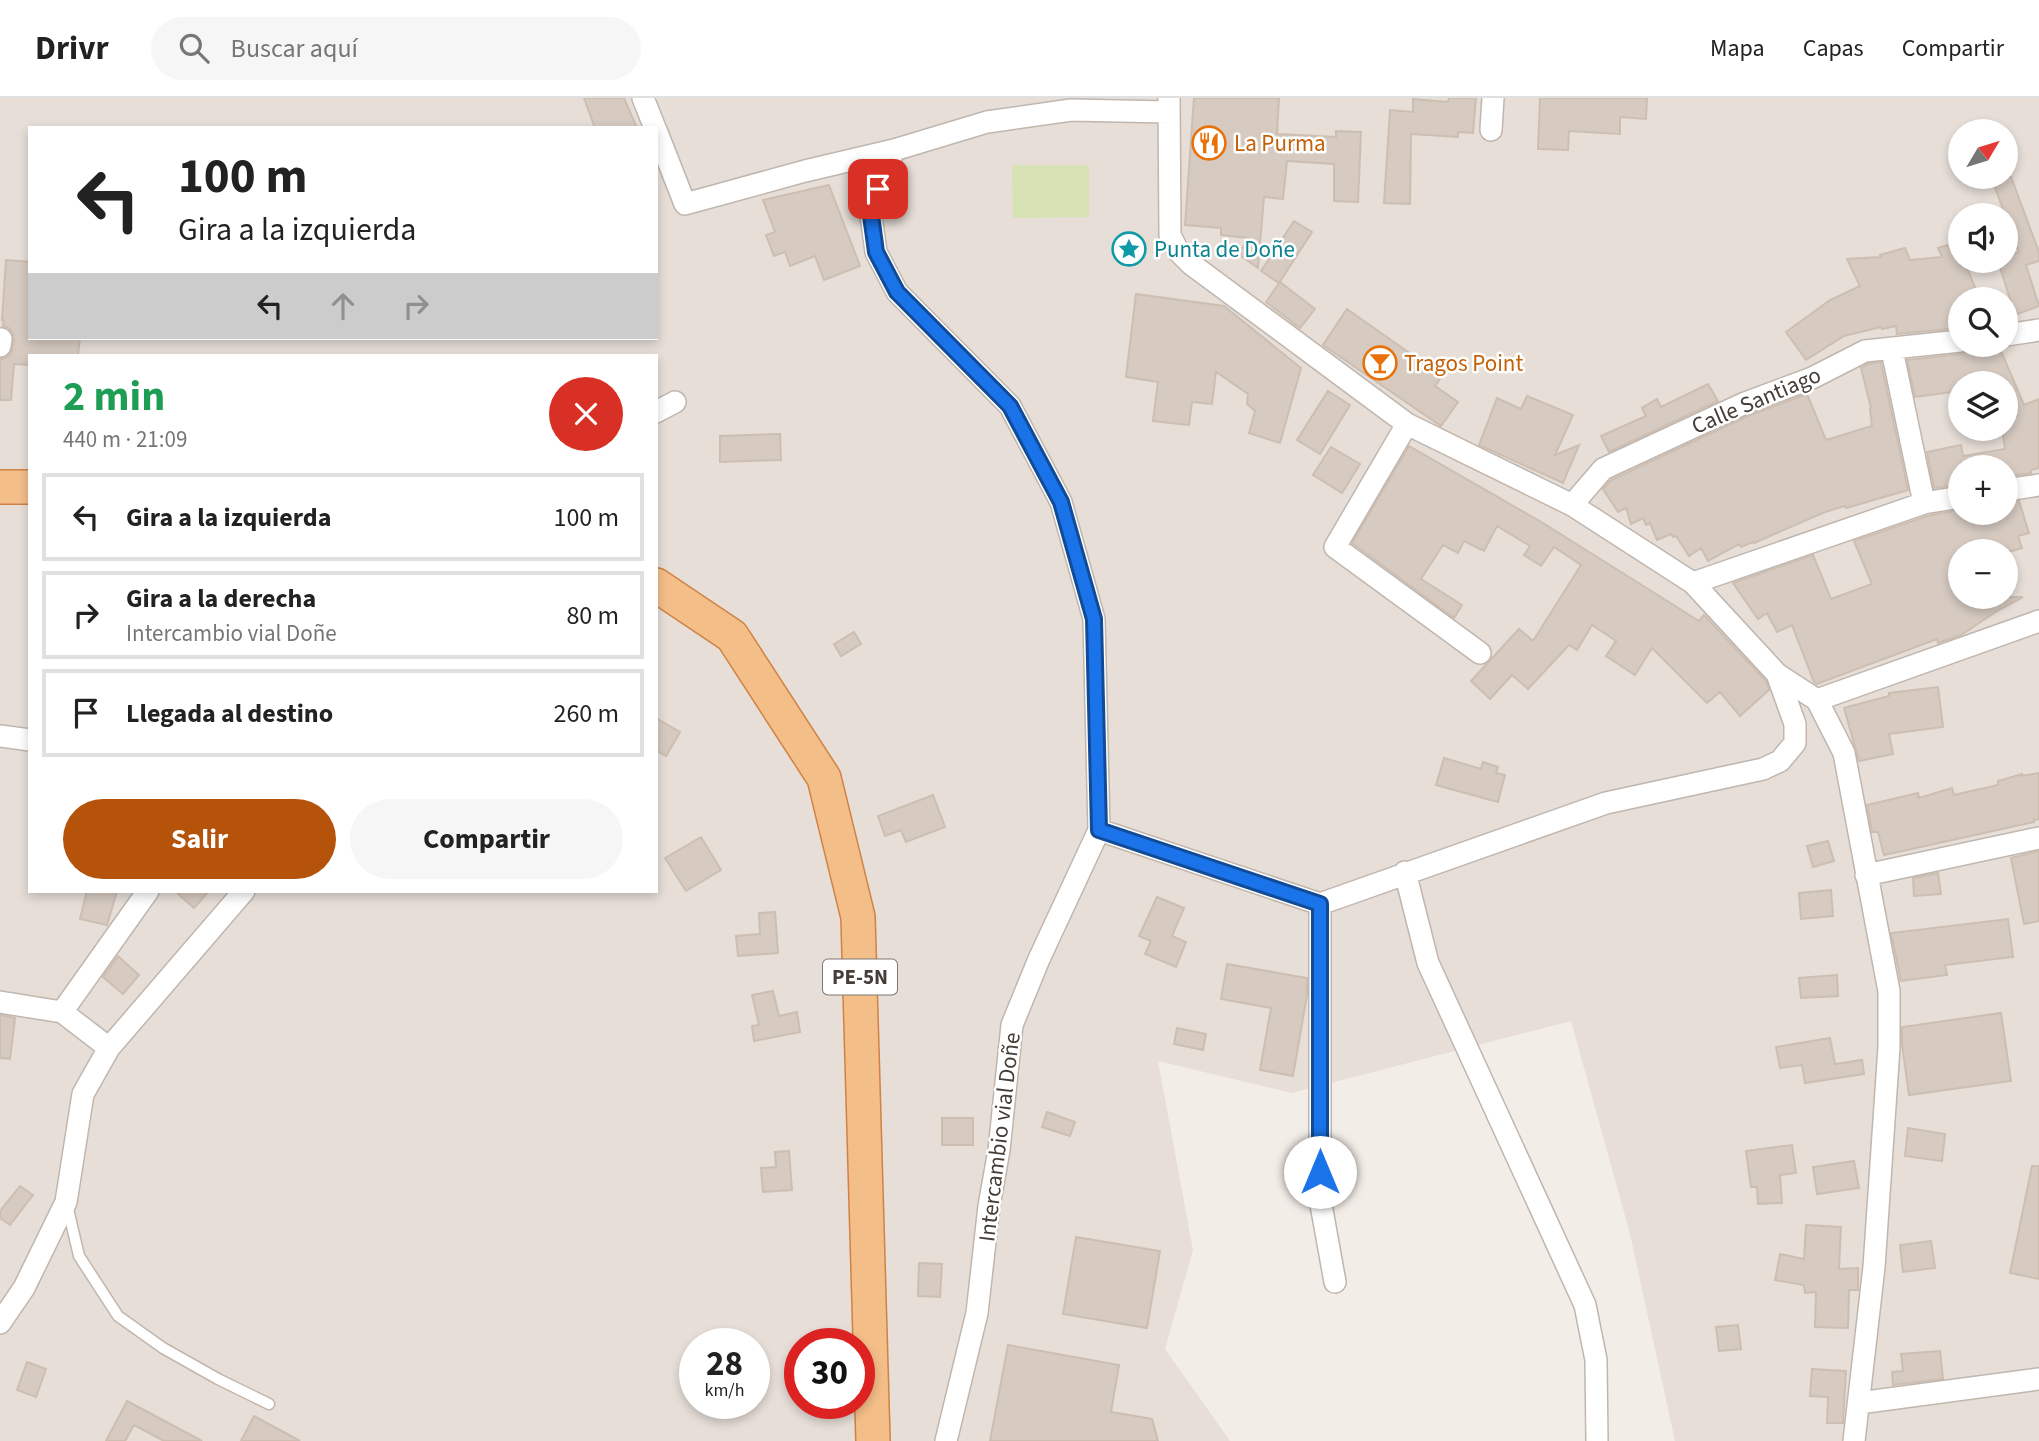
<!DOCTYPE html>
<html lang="es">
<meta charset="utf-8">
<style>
body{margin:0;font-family:"Source Sans 3",sans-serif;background:#f6f6f6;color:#222;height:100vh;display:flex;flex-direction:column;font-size:26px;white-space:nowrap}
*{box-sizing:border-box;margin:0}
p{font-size:23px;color:#767676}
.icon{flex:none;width:38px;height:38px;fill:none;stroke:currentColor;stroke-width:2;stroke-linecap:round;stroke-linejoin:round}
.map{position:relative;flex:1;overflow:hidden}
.sheet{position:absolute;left:28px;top:256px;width:630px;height:539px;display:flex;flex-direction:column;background:#fff;border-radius:0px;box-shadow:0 4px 10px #0003}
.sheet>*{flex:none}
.top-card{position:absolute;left:28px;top:28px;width:630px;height:214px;border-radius:0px;box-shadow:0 4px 10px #0003;background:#fff;color:#222;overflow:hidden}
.needle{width:46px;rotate:52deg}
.fabs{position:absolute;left:1948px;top:21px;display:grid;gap:14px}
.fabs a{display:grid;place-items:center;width:70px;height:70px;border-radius:50%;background:#fff;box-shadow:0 4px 10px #0003;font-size:35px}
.speed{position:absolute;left:679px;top:1230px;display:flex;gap:14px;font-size:35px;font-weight:700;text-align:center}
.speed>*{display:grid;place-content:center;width:91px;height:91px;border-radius:50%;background:#fff;box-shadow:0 4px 10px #0003;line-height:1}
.speed small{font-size:18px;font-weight:400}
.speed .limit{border:10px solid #d22;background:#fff;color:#111}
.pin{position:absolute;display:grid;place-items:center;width:60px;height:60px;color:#fff;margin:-30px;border-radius:14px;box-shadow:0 4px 10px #0006}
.me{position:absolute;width:77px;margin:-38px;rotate:0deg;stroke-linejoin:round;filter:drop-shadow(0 0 5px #0008)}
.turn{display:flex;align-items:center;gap:24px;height:147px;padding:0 35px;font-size:32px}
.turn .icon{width:91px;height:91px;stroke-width:2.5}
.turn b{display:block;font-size:49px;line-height:60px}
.lanes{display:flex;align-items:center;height:66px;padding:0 35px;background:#0003;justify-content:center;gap:35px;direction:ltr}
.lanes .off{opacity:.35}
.round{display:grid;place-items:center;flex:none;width:74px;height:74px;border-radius:37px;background:#f6f6f6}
.headline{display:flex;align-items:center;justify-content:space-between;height:119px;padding:0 35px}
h1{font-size:42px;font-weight:700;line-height:52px;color:#1e9e55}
.cta{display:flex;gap:14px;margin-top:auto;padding:14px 35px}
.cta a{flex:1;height:80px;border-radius:42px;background:#b45309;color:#fff;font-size:28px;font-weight:700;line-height:80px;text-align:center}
.cta a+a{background:#f6f6f6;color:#222}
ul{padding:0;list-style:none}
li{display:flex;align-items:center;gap:21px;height:88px;margin:0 14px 10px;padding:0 21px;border:4px solid #e0e0e0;border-radius:0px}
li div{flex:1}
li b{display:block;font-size:26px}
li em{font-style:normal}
header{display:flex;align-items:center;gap:42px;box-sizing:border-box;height:98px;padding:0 35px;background:#fff;border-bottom:2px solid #e0e0e0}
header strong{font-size:33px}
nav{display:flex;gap:38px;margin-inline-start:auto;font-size:24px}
.search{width:490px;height:63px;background:#f6f6f6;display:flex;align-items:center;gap:18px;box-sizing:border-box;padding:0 24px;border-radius:38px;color:#767676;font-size:26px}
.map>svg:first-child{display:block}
.residential{fill:#e6ded7;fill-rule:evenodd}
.green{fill:#d7e3b4}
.building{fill:#d6cac1;stroke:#cdbeb2;stroke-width:2}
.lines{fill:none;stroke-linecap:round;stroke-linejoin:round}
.service-casing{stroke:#c0b6ae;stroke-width:13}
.minor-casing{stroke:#c0b6ae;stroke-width:24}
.trunk-casing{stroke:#d08244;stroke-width:36}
.service{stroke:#fff;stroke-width:10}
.minor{stroke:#fff;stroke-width:21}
.trunk{stroke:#f4be89;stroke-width:33}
.route-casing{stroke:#114b97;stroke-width:18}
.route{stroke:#1a73e8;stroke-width:12}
.labels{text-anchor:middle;stroke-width:5;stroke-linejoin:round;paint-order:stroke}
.shield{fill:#fff;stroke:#7d7773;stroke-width:2}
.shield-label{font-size:21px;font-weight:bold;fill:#453d37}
.food-label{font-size:23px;fill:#c56008;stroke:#fff;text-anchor:start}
.culture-label{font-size:23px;fill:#0d838f;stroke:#fff;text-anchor:start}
.street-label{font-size:23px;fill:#453d37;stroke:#fff}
</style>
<header>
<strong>Drivr</strong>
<div class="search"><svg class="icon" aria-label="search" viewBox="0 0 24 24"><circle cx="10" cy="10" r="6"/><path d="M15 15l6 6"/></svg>Buscar aquí</div>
<nav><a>Mapa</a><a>Capas</a><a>Compartir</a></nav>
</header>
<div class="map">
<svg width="2039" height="1343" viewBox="0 0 2039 1343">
<rect width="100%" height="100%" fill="#f3ede8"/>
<path class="residential" d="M0 0H2039V1343H1675L1630 1136 1571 923 1292 995 1158 963 1193 1152 1165 1251 1230 1343H0ZM30 30H656V240H30ZM1960 33H2006V79H1960ZM1960 117H2006V163H1960ZM1960 201H2006V247H1960ZM30 257H656V793H30ZM1960 285H2006V331H1960ZM1960 369H2006V415H1960ZM1960 453H2006V499H1960ZM695 1246H754V1306H695ZM800 1246H859V1306H800Z"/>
<path class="green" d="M1012 67H1089V119L1013 120Z"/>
<path class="building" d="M584 0H624L637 30H595Z
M1194 0H1279L1277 36 1336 39V33L1361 34 1358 104 1334 103V66L1287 63 1283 101 1264 99 1258 170 1238 156 1249 140 1221 137V130L1185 127Z
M1449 0H1476L1473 35 1458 34V39L1411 36 1410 106 1384 105 1390 12 1413 14V1L1448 4Z
M1540 0H1647L1646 21 1620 19V36L1569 33 1568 52 1538 51Z
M1991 79H2011L2039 154V163L2026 167 2039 208 2015 217 1998 163H2006V159L2019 154Z
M829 87 860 168 824 182 815 158 790 168 785 154 774 158 766 137 775 134 763 102Z
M1294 123 1312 134 1279 185 1261 173Z
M1956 145 1960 154V163H1964L1980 201H1960V230L1897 236 1896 228 1882 231 1881 229 1844 238 1806 262 1786 234 1830 202 1860 188 1847 161 1881 159 1880 157 1905 150 1910 162 1942 159 1938 150Z
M6 162 30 164V240H80L78 257H30V267L14 266 11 302H0V261L5 260 11 256 14 243 13 236 9 230 3 228 4 222H2Z
M1280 184 1315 211 1300 230 1266 204Z
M1136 196 1224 208 1301 270 1280 345 1249 335 1255 313 1247 306 1248 296 1216 274 1212 306 1192 304 1189 327 1153 323 1158 284 1126 279Z
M1347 211 1442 278 1435 288 1458 304 1441 328 1323 247Z
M1987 250 1988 255 2001 253 2024 307 2039 301V370L2031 372V375L2006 379V369H1960V386L1934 390 1927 354 1961 347 1963 358 2005 351 2002 331H2006V285H1960V293L1915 299 1907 262 1961 256 1969 252Z
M1881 264 1908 392 1846 410 1845 408 1825 414 1754 445 1753 444 1741 449 1739 446 1708 463 1701 450 1689 458 1676 438 1673 439 1671 436 1657 442 1650 425 1646 427 1643 420 1631 426 1626 410 1618 414 1603 391 1611 382 1750 317 1807 296 1826 342 1872 328 1870 311 1871 310 1861 270 1868 266Z
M1708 286 1718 303 1609 354 1601 338 1646 318 1642 310 1657 301 1661 309Z
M1328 293 1350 307 1320 356 1297 342Z
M1527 298 1573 317 1555 357 1579 347 1563 385 1479 347 1497 300 1521 311Z
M780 336 781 362 720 364V338Z
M1409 348 1543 425 1699 523 1704 517 1766 583 1769 592 1740 618 1720 594 1707 605 1652 550 1635 577 1606 558 1616 543 1592 527 1577 552 1569 547 1528 591 1512 577 1490 601 1471 583 1519 531 1533 543 1581 467 1554 449 1541 468 1524 457 1530 448 1497 428 1484 453 1464 443 1458 455 1443 447 1421 481 1462 507 1454 520 1352 445Z
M1331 349 1360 366 1342 395 1313 377Z
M2019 403 2029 435 2018 438 2022 450 2012 453H1960V499H2023L1997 513 1961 537 1938 545 1937 541 1817 586 1814 584 1792 527 1777 534 1767 515 1758 521 1733 485 1813 457 1831 501 1872 486 1854 443 1927 418 1959 412 1960 415H2006V405Z
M854 534 861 546 841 558 834 546Z
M1938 589 1943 629 1889 636 1893 656 1859 663 1844 610 1889 598V595Z
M656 620 680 634 666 658 656 652Z
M1444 660 1481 671 1483 664 1498 669 1496 675 1505 677 1498 704 1436 687Z
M2039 675V721L2034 722V724L1884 757 1878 734H1872L1867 707 1918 695 1919 700 1952 690 1954 697 1998 687V683L2022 676V678Z
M933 697 945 729 906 744 901 732 885 738 878 718Z
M701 739 721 772 686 793 665 760Z
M1828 743 1834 763 1813 769 1807 748Z
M2039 753V823L2024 826 2011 760Z
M1938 775 1941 796 1914 798 1913 780Z
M1831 792 1833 818 1801 821 1799 795Z
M87 793H117L107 827 80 821Z
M175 793H209L194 810Z
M1157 799 1184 810 1172 838 1186 844 1176 869 1145 856 1151 843 1139 838Z
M775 814 778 855 738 858 736 838 760 836 759 815Z
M2008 821 2013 859 1945 867 1947 877 1901 883 1891 835Z
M118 858 139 877 123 896 103 879Z
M1227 866 1307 880V897L1293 978 1260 972 1271 910 1221 901Z
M1837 877 1838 898 1801 900 1799 880Z
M773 893 779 918 797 914 800 934 754 943 752 928 759 927 752 897Z
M2001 915 2011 983 1909 997 1902 946V929Z
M0 917 15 920 10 961 0 960Z
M1177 930 1206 936 1203 952 1174 946Z
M1830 940 1835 966 1862 962 1864 976 1805 985 1802 967 1780 970 1776 949Z
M1047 1014 1075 1024 1070 1038 1042 1029Z
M942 1020H973V1047H942Z
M1908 1030 1945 1036 1942 1063 1905 1058Z
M1792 1047 1796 1075 1780 1077 1782 1105 1758 1106 1757 1089H1751L1746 1053Z
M789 1053 792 1092 763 1094 761 1070 776 1069 775 1054Z
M1854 1063 1859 1090 1817 1096 1813 1069Z
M2032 1068H2039V1181L2010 1175Z
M20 1088 33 1097 10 1127 0 1120V1113Z
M1806 1127 1841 1129 1839 1171 1858 1170V1192H1849L1848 1230 1815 1229 1816 1194 1805 1195 1804 1187 1775 1182 1780 1156 1804 1161Z
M1076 1139 1160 1153 1147 1230 1063 1216Z
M1931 1143 1935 1170 1903 1174 1900 1147Z
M919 1165 942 1166 940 1199 918 1198Z
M1738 1227 1741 1251 1719 1253 1716 1229Z
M1008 1247 1119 1267 1111 1314 1152 1321 1158 1343H990Z
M1940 1253 1943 1281 1893 1287 1892 1274 1903 1273 1901 1256Z
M27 1264 46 1271 36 1299 17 1292Z
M1812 1271 1846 1273 1843 1325H1827L1828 1299 1810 1298Z
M127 1303 202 1343H164L134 1327 125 1343H106Z
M254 1318 300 1343H241Z"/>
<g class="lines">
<defs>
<path id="service" d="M67 1107 79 1158 118 1218 163 1250 218 1281 269 1306"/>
<path id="minor" d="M643 0 655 30
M1169 0 1170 137 1178 153 1191 166 1407 326 1572 407 1693 485 1777 576 1817 602 1844 655 1889 893V949L1874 1169 1854 1343
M656 32 685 106 805 73 894 52 987 24 1071 12 1168 14
M1491 32 1493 0
M894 52 870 110 876 154 897 194 1010 308 1061 404 1094 521 1099 732 1039 861 1012 927 999 1052 989 1108 977 1215 946 1343
M2006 237 2039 232
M0 248 1 241
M1892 252 1924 405
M656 314 675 304
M1407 326 1335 449 1480 555
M2006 392 2039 387
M1572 407 1603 371 1745 305 1812 280 1865 253 1960 243
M1693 485 1924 405 1960 399
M1817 602 2039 523
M0 638 30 642
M1099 732 1320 806 1606 705 1763 671 1780 663 1795 645V626L1777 576
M1405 774 1428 865 1585 1207 1596 1262 1597 1343
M1866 777 2039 740
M1320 806V1101L1335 1184
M0 904 62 914 109 950
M62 914 148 793
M0 1225 24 1190 66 1104 83 996 109 950 244 793
M1859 1305 2039 1281"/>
<path id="trunk" d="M0 389H30
M656 487 732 538 824 680 858 819 873 1343"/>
</defs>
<use href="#service" class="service-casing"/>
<use href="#minor" class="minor-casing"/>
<use href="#trunk" class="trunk-casing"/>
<use href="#service" class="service"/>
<use href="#minor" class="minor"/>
<use href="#trunk" class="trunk"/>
</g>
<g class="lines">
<defs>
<path id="route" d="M878 91 870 110 876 154 897 194 1010 308 1061 404 1094 521 1099 732 1320 806V1074"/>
</defs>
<use href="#route" class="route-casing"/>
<use href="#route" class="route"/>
</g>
<defs>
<symbol id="restaurant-ring" viewBox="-11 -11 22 22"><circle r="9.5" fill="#fff" stroke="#e8710a" stroke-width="1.5"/><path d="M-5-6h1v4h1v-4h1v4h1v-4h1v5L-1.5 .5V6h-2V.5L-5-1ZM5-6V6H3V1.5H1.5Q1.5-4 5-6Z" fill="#e8710a"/></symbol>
<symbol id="sight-ring" viewBox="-11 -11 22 22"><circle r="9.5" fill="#fff" stroke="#0f9aa8" stroke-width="1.5"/><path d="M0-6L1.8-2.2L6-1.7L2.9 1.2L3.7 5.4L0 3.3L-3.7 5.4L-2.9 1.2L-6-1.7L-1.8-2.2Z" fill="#0f9aa8"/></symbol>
<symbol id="bar-ring" viewBox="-11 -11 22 22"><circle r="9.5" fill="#fff" stroke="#e8710a" stroke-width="1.5"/><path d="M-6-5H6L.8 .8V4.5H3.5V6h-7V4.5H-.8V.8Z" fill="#e8710a"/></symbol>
</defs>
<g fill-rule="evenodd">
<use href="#restaurant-ring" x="1190" y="26" width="38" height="38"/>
<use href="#sight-ring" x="1110" y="132" width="38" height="38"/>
<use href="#bar-ring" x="1361" y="246" width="38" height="38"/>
</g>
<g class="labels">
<rect class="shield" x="823" y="861.5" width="74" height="35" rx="5"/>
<g class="shield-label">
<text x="860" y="886">PE-5N</text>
</g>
<g class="food-label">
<text x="1234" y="53">La Purma</text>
<text x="1404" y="273">Tragos Point</text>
</g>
<g class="culture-label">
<text x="1154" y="159">Punta de Doñe</text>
</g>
<g class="street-label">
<text transform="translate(1756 302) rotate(-23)" y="8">Calle Santiago</text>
<text transform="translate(999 1039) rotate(-83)" y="8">Intercambio vial Doñe</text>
</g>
</g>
</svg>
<div class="fabs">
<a><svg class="needle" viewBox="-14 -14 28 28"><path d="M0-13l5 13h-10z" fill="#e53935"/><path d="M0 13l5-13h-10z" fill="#767676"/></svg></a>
<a><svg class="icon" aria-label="sound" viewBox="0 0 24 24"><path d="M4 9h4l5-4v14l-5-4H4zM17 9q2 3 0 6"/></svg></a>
<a><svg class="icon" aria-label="search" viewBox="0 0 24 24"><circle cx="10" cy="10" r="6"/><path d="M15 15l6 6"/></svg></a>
<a><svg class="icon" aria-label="layers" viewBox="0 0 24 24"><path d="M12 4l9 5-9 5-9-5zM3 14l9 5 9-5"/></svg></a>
<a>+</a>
<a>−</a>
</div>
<div class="speed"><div>28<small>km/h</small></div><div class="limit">30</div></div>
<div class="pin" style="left:878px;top:91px;background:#d93025"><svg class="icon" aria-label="arrive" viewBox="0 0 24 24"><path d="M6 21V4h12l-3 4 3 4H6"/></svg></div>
<svg class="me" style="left:1320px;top:1074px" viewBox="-20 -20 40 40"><circle r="19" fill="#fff"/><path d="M0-13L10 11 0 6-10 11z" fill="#1a73e8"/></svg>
<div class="top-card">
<div class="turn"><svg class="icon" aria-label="left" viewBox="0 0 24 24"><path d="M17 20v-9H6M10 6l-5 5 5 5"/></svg><div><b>100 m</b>Gira a la izquierda</div></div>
<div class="lanes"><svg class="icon" aria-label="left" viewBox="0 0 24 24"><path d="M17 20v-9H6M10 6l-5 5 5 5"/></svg><svg class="icon off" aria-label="ahead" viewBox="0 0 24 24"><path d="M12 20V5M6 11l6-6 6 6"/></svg><svg class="icon off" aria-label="right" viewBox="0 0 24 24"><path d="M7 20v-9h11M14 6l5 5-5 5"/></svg></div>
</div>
<section class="sheet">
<div class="headline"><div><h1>2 min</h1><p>440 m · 21:09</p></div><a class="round" style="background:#d93025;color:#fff"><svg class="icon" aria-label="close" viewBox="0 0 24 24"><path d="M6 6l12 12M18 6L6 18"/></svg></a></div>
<ul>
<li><svg class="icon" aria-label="left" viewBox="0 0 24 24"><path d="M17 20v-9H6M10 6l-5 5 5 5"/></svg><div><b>Gira a la izquierda</b></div><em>100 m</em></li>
<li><svg class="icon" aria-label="right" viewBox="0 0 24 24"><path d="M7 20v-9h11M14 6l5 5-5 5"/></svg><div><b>Gira a la derecha</b><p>Intercambio vial Doñe</p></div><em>80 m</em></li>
<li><svg class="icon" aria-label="arrive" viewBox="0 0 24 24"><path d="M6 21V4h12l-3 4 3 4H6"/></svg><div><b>Llegada al destino</b></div><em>260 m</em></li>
</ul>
<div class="cta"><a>Salir</a><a>Compartir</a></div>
</section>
</div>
